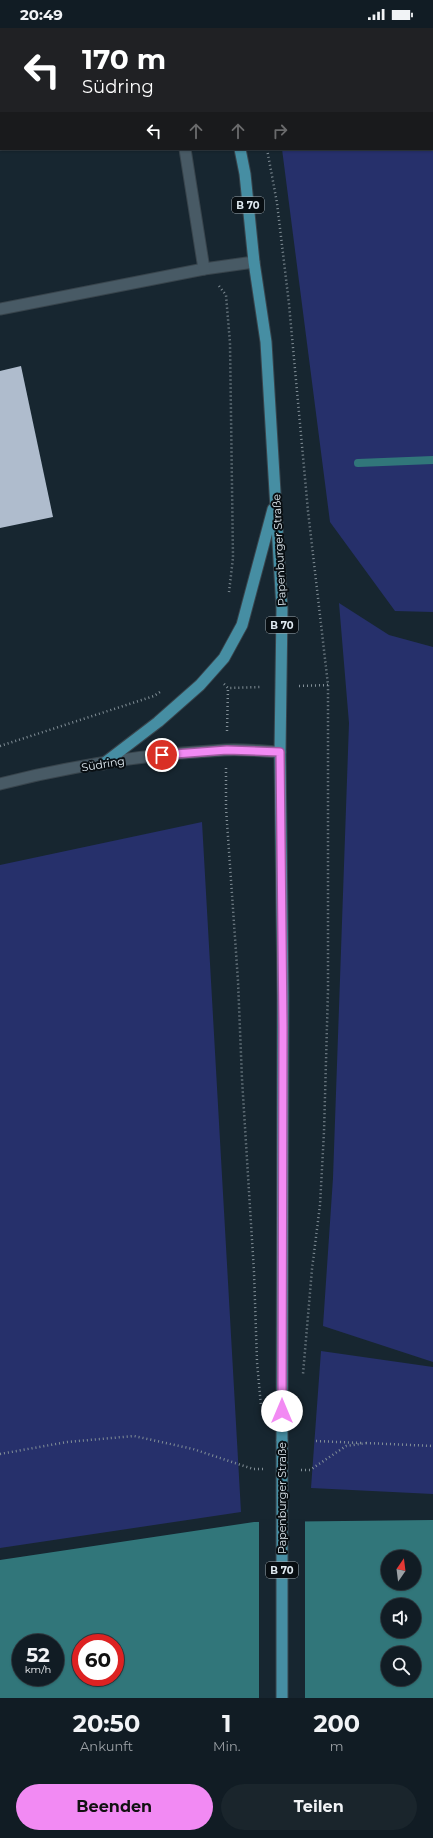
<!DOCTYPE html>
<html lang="de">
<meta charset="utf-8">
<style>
body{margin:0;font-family:Montserrat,sans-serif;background:#1a252c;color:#f1f3f6;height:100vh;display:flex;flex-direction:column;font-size:15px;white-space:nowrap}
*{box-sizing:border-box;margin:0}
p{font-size:13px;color:#9ca1a6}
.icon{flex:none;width:22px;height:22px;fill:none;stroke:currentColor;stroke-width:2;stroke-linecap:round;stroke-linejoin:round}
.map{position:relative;height:1670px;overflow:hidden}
.sheet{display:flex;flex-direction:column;background:#111c24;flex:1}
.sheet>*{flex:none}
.guide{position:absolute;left:0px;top:0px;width:433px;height:122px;box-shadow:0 1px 3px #0004,0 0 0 1px #303a41;background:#202124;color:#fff;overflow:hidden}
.needle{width:26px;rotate:14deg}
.buttons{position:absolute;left:381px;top:1522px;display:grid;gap:8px}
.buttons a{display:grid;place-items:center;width:40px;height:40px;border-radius:50%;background:#111c24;box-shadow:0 1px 3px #0004,0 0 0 1px #303a41;font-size:20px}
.speed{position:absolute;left:12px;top:1606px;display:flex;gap:8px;font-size:20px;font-weight:700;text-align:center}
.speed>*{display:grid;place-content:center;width:52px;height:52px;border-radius:50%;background:#111c24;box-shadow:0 1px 3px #0004,0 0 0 1px #303a41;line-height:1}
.speed small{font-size:10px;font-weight:400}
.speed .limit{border:6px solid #d22;background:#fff;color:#111}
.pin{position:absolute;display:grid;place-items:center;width:34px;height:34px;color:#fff;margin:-17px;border:2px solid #fff;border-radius:50%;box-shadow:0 1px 4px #0007}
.me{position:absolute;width:44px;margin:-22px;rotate:0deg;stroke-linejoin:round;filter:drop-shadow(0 0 3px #0008)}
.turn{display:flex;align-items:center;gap:14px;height:84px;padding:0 16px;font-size:18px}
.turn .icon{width:52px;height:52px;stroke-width:2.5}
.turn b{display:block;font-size:28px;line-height:34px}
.lanes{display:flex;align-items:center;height:38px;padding:0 16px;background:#0003;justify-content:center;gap:20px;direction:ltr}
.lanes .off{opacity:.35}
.eta{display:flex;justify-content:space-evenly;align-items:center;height:68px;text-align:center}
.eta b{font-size:24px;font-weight:700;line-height:28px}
.button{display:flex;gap:8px;margin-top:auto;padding:8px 16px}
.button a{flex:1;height:46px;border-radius:24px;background:#f28af3;color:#111;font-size:16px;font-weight:700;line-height:46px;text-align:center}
.button a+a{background:#1a252c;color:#f1f3f6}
.status{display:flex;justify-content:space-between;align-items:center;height:28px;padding:0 20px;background:#111c24;direction:ltr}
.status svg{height:11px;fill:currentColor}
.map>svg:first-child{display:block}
.green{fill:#26306b}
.water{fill:#31767a;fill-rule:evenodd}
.pier{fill:#172630}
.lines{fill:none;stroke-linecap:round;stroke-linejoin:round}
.stream{stroke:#31767a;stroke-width:8}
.building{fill:#afbccd}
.service-casing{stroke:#38444c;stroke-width:13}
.minor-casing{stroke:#38444c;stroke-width:13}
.secondary-casing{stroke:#38444c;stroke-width:13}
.primary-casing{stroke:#38444c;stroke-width:13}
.path{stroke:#828f97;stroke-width:2.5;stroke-dasharray:1 3;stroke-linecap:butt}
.service{stroke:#485a65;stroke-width:11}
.minor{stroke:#485a65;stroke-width:11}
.secondary{stroke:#485a65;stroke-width:11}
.primary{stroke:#468ea3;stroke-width:11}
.primary-bridge-casing{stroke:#38444c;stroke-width:13;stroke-linecap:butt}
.primary-bridge{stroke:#468ea3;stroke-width:11}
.route-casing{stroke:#9d5a9e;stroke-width:10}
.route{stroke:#f28af3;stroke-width:7}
.labels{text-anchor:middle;stroke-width:4;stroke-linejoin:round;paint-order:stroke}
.shield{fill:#080e12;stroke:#a0a9af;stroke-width:1}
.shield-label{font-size:10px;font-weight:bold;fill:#e1ebf2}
.street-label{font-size:11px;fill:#e1ebf2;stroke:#080e12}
</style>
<div class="status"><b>20:49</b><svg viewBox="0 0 49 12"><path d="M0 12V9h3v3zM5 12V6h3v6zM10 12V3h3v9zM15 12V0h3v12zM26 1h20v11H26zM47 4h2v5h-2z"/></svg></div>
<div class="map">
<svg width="433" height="1670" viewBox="0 0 433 1670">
<rect width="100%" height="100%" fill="#172630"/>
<path class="green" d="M264 0H433V584L395 583 330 494 282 121H432V1Z
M339 575 389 607 433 619V1334L323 1298 333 1150 349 695Z
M202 794 241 1484 0 1520V837Z
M321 1323 433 1339V1466L311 1460Z"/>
<path class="water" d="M433 1492V1670H0V1532L254 1494ZM388 1529H414V1555H388ZM388 1577H414V1603H388ZM21 1615H55V1649H21ZM81 1615H115V1649H81ZM388 1625H414V1651H388Z"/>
<path class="pier" d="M305 1491V1670H259V1492Z"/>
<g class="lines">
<path class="stream" d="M358 435 433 432"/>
</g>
<path class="building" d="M21 338 53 489 0 500V343Z"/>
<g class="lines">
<defs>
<path id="service" d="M0 281 204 241 254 234"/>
<path id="minor" d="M160 0V1
M185 121 204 241"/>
<path id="secondary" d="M0 756C73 737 150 726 225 722 243 721 262 723 280 724"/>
<path id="primary" d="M216 0V1
M240 121 245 146 254 234 266 314 282 581 280 724 283 969 282 1413
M103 736 158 694 200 657 224 630 242 597 273 481"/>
</defs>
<use href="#service" class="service-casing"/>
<use href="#minor" class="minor-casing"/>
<use href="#secondary" class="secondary-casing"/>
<use href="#primary" class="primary-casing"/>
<path class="path" d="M246 0V1
M267 121 277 175 289 276 308 483 328 657V962L324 1104 320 1177 312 1241 303 1346
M219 258 226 267 230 315 233 530 229 564
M224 656 228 660 262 659
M299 658 328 657
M227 703 228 660
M0 718 154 668 160 664
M226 740V780L238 953 242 1051 254 1244 257 1334 261 1378
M316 1413 361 1415
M366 1415 433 1418
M0 1426 67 1414 134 1408 193 1421 253 1441H264
M301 1442H310L346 1418 367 1415"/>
<use href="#service" class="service"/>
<use href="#minor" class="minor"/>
<use href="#secondary" class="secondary"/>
<use href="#primary" class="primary"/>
<defs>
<path id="primary-bridge" d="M282 1413V1670"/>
</defs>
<use href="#primary-bridge" class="primary-bridge-casing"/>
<use href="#primary-bridge" class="primary-bridge"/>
</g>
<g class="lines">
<defs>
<path id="route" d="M162 727 227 722 280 724 283 999 282 1383"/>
</defs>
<use href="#route" class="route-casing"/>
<use href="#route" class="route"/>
</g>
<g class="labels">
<g class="shield">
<rect x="232" y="169" width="32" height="16" rx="3"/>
<rect x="266" y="589" width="32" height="16" rx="3"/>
<rect x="266" y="1534" width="32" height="16" rx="3"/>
</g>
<g class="shield-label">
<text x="248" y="181">B 70</text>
<text x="282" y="601">B 70</text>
<text x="282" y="1546">B 70</text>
</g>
<g class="street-label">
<text transform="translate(279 522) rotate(-93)" y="4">Papenburger Straße</text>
<text transform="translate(103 736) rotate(-9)" y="4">Südring</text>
<text transform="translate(282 1470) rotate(-90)" y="4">Papenburger Straße</text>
</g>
</g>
</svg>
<div class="buttons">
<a><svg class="needle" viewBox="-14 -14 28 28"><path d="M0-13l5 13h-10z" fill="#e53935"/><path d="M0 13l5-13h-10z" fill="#9ca1a6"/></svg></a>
<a><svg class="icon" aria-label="sound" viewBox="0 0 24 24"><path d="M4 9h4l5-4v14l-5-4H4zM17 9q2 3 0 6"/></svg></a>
<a><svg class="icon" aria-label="search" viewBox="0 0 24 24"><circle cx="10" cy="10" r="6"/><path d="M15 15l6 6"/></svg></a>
</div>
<div class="speed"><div>52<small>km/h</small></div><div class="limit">60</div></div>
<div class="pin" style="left:162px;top:727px;background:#d93025"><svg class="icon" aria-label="arrive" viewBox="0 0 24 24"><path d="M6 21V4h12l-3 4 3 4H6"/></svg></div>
<svg class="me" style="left:282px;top:1383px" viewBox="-20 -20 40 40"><circle r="19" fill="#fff"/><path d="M0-13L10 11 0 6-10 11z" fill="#f28af3"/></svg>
<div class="guide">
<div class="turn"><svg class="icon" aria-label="left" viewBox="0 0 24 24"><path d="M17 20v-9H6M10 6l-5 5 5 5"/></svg><div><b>170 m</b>Südring</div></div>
<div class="lanes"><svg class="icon" aria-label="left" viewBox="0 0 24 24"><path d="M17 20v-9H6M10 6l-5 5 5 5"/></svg><svg class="icon off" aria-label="ahead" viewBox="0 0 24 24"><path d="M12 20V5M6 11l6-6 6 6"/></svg><svg class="icon off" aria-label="ahead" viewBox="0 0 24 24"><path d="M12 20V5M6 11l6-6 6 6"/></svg><svg class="icon off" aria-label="right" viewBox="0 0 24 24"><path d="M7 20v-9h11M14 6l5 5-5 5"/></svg></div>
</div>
</div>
<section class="sheet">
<div class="eta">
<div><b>20:50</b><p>Ankunft</p></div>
<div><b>1</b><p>Min.</p></div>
<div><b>200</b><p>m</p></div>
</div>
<div class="button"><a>Beenden</a><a>Teilen</a></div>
</section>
